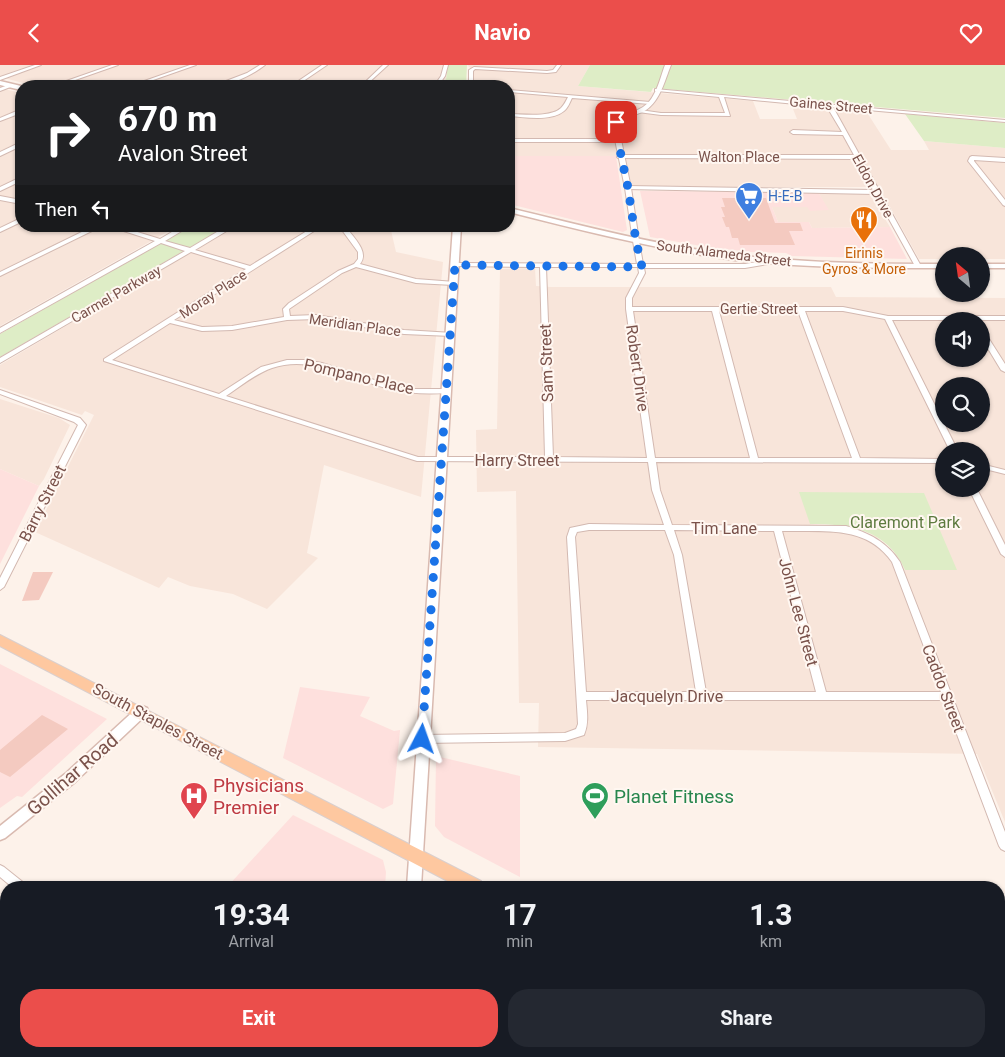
<!DOCTYPE html>
<style>
body{margin:0;font-family:Roboto,sans-serif;background:#242831;color:#f1f3f6;height:100vh;display:flex;flex-direction:column;font-size:19px;white-space:nowrap}
*{box-sizing:border-box;margin:0}
p{font-size:16px;color:#9ea1a6}
.icon{flex:none;width:28px;height:28px;fill:none;stroke:currentColor;stroke-width:2;stroke-linecap:round;stroke-linejoin:round}
.map{position:relative;flex:1;overflow:hidden}
.sheet{position:absolute;left:0px;top:816px;width:1005px;height:176px;display:flex;flex-direction:column;background:#171b24;border-radius:20px 20px 0 0;box-shadow:0 1px 4px #0004}
.sheet>*{flex:none}
.top-card{position:absolute;left:15px;top:15px;width:500px;height:152px;border-radius:20px;box-shadow:0 1px 4px #0004;background:#202124;color:#fff;overflow:hidden}
.needle{width:32px;rotate:331deg}
.tools{position:absolute;left:935px;top:182px;display:grid;gap:10px}
.tools a{display:grid;place-items:center;width:55px;height:55px;border-radius:50%;background:#171b24;box-shadow:0 1px 4px #0004;font-size:25px}
.pin{position:absolute;display:grid;place-items:center;width:42px;height:42px;color:#fff;margin:-21px;border-radius:10px;box-shadow:0 2px 8px #0006}
.me{position:absolute;width:55px;margin:-28px;rotate:4deg;stroke-linejoin:round;filter:drop-shadow(0 0 4px #0008)}
.turn{display:flex;align-items:center;gap:18px;height:105px;padding:0 20px;font-size:22px}
.turn .icon{width:65px;height:65px;stroke-width:2.5}
.turn b{display:block;font-size:35px;line-height:42px}
.then{display:flex;align-items:center;height:48px;padding:0 20px;background:#0003;gap:10px;font-size:19px}
.eta{display:flex;justify-content:space-evenly;align-items:center;height:85px;text-align:center}
.eta b{font-size:30px;font-weight:700;line-height:35px}
.cta{display:flex;gap:10px;margin-top:auto;padding:10px 20px}
.cta a{flex:1;height:58px;border-radius:20px;background:#eb4e4b;color:#fff;font-size:20px;font-weight:700;line-height:58px;text-align:center}
.cta a+a{background:#242831;color:#f1f3f6}
header{display:flex;justify-content:space-between;align-items:center;height:65px;padding:0 20px;background:#eb4e4b;color:#fff;font-size:22px;font-weight:700}
.map>svg:first-child{display:block}
.residential{fill:#f8e5da;fill-rule:evenodd}
.commercial{fill:#fee0dd}
.green{fill:#deedc6}
.building{fill:#f4cac0}
.lines{fill:none;stroke-linecap:round;stroke-linejoin:round}
.minor-casing{stroke:#d3b9b1;stroke-width:2}
.tertiary-casing{stroke:#d3b9b1;stroke-width:2}
.secondary-casing{stroke:#d9bab0;stroke-width:3}
.primary-casing{stroke:#dacfcd;stroke-width:2}
.minor{fill:#fff;fill-rule:evenodd}
.tertiary{fill:#fff;fill-rule:evenodd}
.secondary{fill:#fff;fill-rule:evenodd}
.primary{fill:#fec8a0;fill-rule:evenodd}
.route{stroke:#1a73e8;stroke-width:9;stroke-dasharray:0 16.2}
.labels{text-anchor:middle;stroke-width:4;stroke-linejoin:round;paint-order:stroke}
.far-street-label{font-size:14px;fill:#7a524b;stroke:#fff7f1}
.far-shop-label{font-size:14px;fill:#366cbe;stroke:#fff7f1;text-anchor:start}
.far-food-label{font-size:14px;fill:#c56008;stroke:#fff7f1}
.street-label{font-size:16px;fill:#7a524b;stroke:#fff7f1}
.park-label{font-size:16px;fill:#5d7a3f;stroke:#fff7f1}
.near-street-label{font-size:19px;fill:#7a524b;stroke:#fff7f1}
.near-health-label{font-size:19px;fill:#be3a42;stroke:#fff7f1;text-anchor:start}
.near-leisure-label{font-size:19px;fill:#27864d;stroke:#fff7f1;text-anchor:start}
</style>
<header><svg class="icon" aria-label="back" viewBox="0 0 24 24"><path d="M15 5l-7 7 7 7"/></svg>Navio<svg class="icon" aria-label="heart" viewBox="0 0 24 24"><path d="M12 20l-8-8c-3-5 5-10 8-4 3-6 11-1 8 4z"/></svg></header>
<div class="map">
<svg width="1005" height="992" viewBox="0 0 1005 992">
<rect width="100%" height="100%" fill="#fdf2ea"/>
<path class="residential" d="M0 0H448L446 14 439 21H35L0 12Z
M467 0H590L578 21 753 36 760 54H797L791 39 866 46 891 85H929L924 76 1005 83V194H981V191H944V194H919L879 122H632L625 91H509V21H473L474 6Z
M0 23 21 28V161H178L0 261Z
M818 127 869 128 890 162 812 163 809 157H778L772 142H808L828 145Z
M235 161H390L396 187 443 197 421 432 324 400 307 488 318 493 267 544 233 529 190 521 168 512 159 523 35 467 94 350 85 346 82 350 0 322V300Z
M535 203 536 221 551 222H831L836 232 1005 233V757L977 689 538 682 539 638H519L516 426 477 427 476 365 497 364 500 204ZM944 256H981V294H944ZM944 321H981V359H944ZM944 386H981V424H944ZM923 428 905 505 898 491 876 471 845 461 810 459Z
M0 334 59 353 70 360 44 414 39 421 0 404Z
M0 905 6 907V986H257L256 992H0Z"/>
<path class="commercial" d="M509 91H616L627 165 623 167 509 139Z
M640 126 818 127 829 145 810 146 807 142H772L778 157H809L812 163 890 162 907 194 791 191 786 188 751 187 707 182 650 172Z
M0 404 39 421 0 499Z
M0 599 107 654 22 732 17 731 0 743Z
M300 622 370 632 360 651 394 666 400 665 393 739 383 744 283 693Z
M436 691 520 711V812L444 772 435 761Z
M293 750 383 795 386 807 385 822H227Z
M257 986H376V992H256Z
M421 986H751L762 992H421Z"/>
<path class="green" d="M448 0H467L466 21H439L446 14Z
M590 0H1005V53L653 23 651 27 578 21Z
M905 49 1005 58V83L924 76Z
M191 161H227L0 292V269Z
M799 427 924 428 957 505H905C887 464 850 459 810 459Z"/>
<path class="building" d="M722 133H766L775 158H800L803 166H789L795 180H740L738 173H732L729 162H726L722 152H725L721 142H725Z
M33 507H53L39 535 22 536Z
M42 650 68 664 10 712 0 707V685Z"/>
<g class="lines">
<defs>
<path id="minor" d="M35 0H41L0 15V12Z
M112 0H118L58 21H52Z
M190 0H196L136 21H130Z
M260 0H265C254 9 228 22 213 21L247 8Z
M322 0H327L296 21H291Z
M383 0H388L365 21H361Z
M444 0H448L445 11 438 21H434L441 11Z
M557 0H561L556 7 547 8 475 4 473 6V21H469V5L474 2 547 6 553 5Z
M11 19H13V21L0 26V23Z
M655 24 1005 55V57L833 42 921 201 918 203 915 201 875 129 626 124V122L628 121 873 125 856 94 618 93 617 92 620 90H854L843 70 793 69 790 67 793 65 842 67 827 42 724 32 730 51 661 50 638 47V45H640L661 48H725L719 32 657 26H655Z
M509 25 650 37 652 38 650 39 572 33C570 37 568 43 564 46 550 57 525 52 509 51V49C523 49 550 53 561 43 564 40 566 36 568 32L509 27Z
M19 45H21V48L0 56V53Z
M618 74 621 76 620 77H509V74Z
M19 78H21V81L0 91V87Z
M972 91 1005 93V97L974 95V96L1005 135V141L1003 140 968 96 970 92Z
M21 112V116L0 126V122Z
M0 131 21 135V139L0 135Z
M21 153V157L0 167V163Z
M94 161H102L0 211V207Z
M108 161H118L160 174 182 161H190L165 176 190 183 227 161H235L195 185 250 201 315 161H322L174 255 202 262 232 261 284 252 283 244 289 238 338 206 354 199 358 194V187L339 161H345C353 172 370 187 360 199L416 214 455 217 456 218 453 220 416 218 356 202 342 208 289 244 290 251 316 250 404 265 453 268V270L451 271 404 269 316 254 287 255 232 265 202 266 170 258 112 295 219 329 261 302 287 295H305L322 298 393 321 408 324H450V328H447C427 329 409 329 390 324 352 315 312 289 272 303 255 309 241 321 226 331L418 392H545L540 202 453 201 452 200 455 198 637 199 633 176 636 174 639 176 643 199H745L774 194 777 196 774 198 745 203H644L645 208 632 233V242H843L888 251H1005V255H892L958 386H950L885 254 843 246H805L860 393 944 394V398L656 397 660 425 672 460 846 461C869 468 887 477 900 497L1005 767V786L1001 784 999 781 944 635H586C587 647 589 658 584 670L565 676 422 678 418 677 417 674 418 671 422 670 565 668 576 664 578 659 567 472 570 463 589 459 664 460 652 425 648 397 417 396 104 296V294L246 204 191 187 0 298V293L185 186 161 178 0 268V263L155 176ZM546 202H638L639 208 626 233V244L647 393 553 392ZM633 246H712L750 393H655ZM719 246H798L852 393H758ZM589 465H665L674 490 696 627H586L575 472 577 467ZM674 465 774 466 816 627H706L682 490ZM782 466C822 467 866 459 892 497L941 627H826Z
M981 264 984 266 1005 299V307L1001 305 981 272Z
M0 325 80 353 86 360 4 522 0 525V513L78 360 74 357 0 329Z
M981 399 1005 405V409L981 403Z
M969 424H977L1005 480V492L1001 489Z
M0 800 4 802 24 818 26 822H12L0 812Z
M174 986H187L186 992H174Z
M792 986H805L803 992H791Z"/>
<path id="tertiary" d="M665 0H671C665 15 660 36 646 45 636 51 625 51 618 60L631 123 639 176 636 178 633 176 625 123 612 60C620 49 632 49 643 42 656 34 660 13 665 0Z
M999 854H1005V866H999Z"/>
<path id="secondary" d="M0 16 21 21V25L0 20Z
M509 143C584 161 659 181 735 190 805 198 874 199 944 199V203C874 203 804 203 735 195 659 185 584 166 509 147Z
M453 161H461L421 822H407Z
M981 199H1005V203H981Z
M142 641 147 643 148 646 147 649 75 717 5 773 0 775V761L65 709 137 643Z
M394 986H410L409 992H393Z"/>
<path id="primary" d="M0 570 481 816 484 822H459L0 581Z
M798 986H827L829 992H800Z"/>
</defs>
<use href="#minor" class="minor-casing"/>
<use href="#tertiary" class="tertiary-casing"/>
<use href="#secondary" class="secondary-casing"/>
<use href="#primary" class="primary-casing"/>
<use href="#minor" class="minor"/>
<use href="#tertiary" class="tertiary"/>
<use href="#secondary" class="secondary"/>
<use href="#primary" class="primary"/>
</g>
<g class="lines">
<path class="route" d="M422 674 455 200 642 202 636 176 628 123 615 62 616 57"/>
</g>
<defs>
<symbol id="supermarket-pin" viewBox="-11 -11 22 30"><path d="M0 17L-7.5 6A9.5 9.5 0 1 1 7.5 6Z" fill="#3f7fe0" stroke="#fff7f1"/><path d="M-6-5.5h2.5l.6 2H6L4.5 2H-2.5L-4.4-4H-6ZM-1.5 3.2a1.3 1.3 0 1 0 .1 0ZM3 3.2a1.3 1.3 0 1 0 .1 0Z" fill="#fff"/></symbol>
<symbol id="restaurant-pin" viewBox="-11 -11 22 30"><path d="M0 17L-7.5 6A9.5 9.5 0 1 1 7.5 6Z" fill="#e8710a" stroke="#fff7f1"/><path d="M-5-6h1v4h1v-4h1v4h1v-4h1v5L-1.5 .5V6h-2V.5L-5-1ZM5-6V6H3V1.5H1.5Q1.5-4 5-6Z" fill="#fff"/></symbol>
<symbol id="hospital-pin" viewBox="-11 -11 22 30"><path d="M0 17L-7.5 6A9.5 9.5 0 1 1 7.5 6Z" fill="#e0444e" stroke="#fff7f1"/><path d="M-5-5h3v3.5h4V-5h3V5h-3V1.5h-4V5h-3Z" fill="#fff"/></symbol>
<symbol id="stadium-pin" viewBox="-11 -11 22 30"><path d="M0 17L-7.5 6A9.5 9.5 0 1 1 7.5 6Z" fill="#2e9e5b" stroke="#fff7f1"/><path d="M0-5a6.5 5 0 1 0 0 10a6.5 5 0 1 0 0-10ZM-3.5-1.8h7v3.6h-7Z" fill="#fff"/></symbol>
</defs>
<g fill-rule="evenodd">
<use href="#supermarket-pin" x="733" y="115" width="32" height="43"/>
<use href="#restaurant-pin" x="848" y="139" width="32" height="43"/>
<use href="#hospital-pin" x="178" y="715" width="32" height="43"/>
<use href="#stadium-pin" x="579" y="715" width="32" height="43"/>
</g>
<g class="labels">
<g class="far-street-label">
<text transform="translate(831 40) rotate(5)" y="5">Gaines Street</text>
<text x="739" y="97">Walton Place</text>
<text transform="translate(873 121) rotate(61)" y="5">Eldon Drive</text>
<text transform="translate(724 188) rotate(7)" y="5">South Alameda Street</text>
<text transform="translate(116 229) rotate(-30)" y="5">Carmel Parkway</text>
<text transform="translate(213 229) rotate(-33)" y="5">Moray Place</text>
<text x="759" y="249">Gertie Street</text>
<text transform="translate(355 260) rotate(8)" y="5">Meridian Place</text>
</g>
<g class="far-shop-label">
<text x="768" y="136">H-E-B</text>
</g>
<g class="far-food-label">
<text x="864" y="193">Eirinis<tspan x="864" dy="16">Gyros &amp; More</tspan></text>
</g>
<g class="street-label">
<text transform="translate(546 298) rotate(-92)" y="6">Sam Street</text>
<text transform="translate(638 303) rotate(82)" y="6">Robert Drive</text>
<text transform="translate(359 311) rotate(13)" y="6">Pompano Place</text>
<text x="517" y="401">Harry Street</text>
<text transform="translate(42 438) rotate(-63)" y="6">Barry Street</text>
<text x="724" y="469">Tim Lane</text>
<text transform="translate(799 547) rotate(75)" y="6">John Lee Street</text>
<text transform="translate(944 623) rotate(69)" y="6">Caddo Street</text>
<text x="667" y="637">Jacquelyn Drive</text>
<text transform="translate(158 656) rotate(28)" y="6">South Staples Street</text>
</g>
<g class="park-label">
<text x="905" y="463">Claremont Park</text>
</g>
<g class="near-street-label">
<text transform="translate(72 709) rotate(-41)" y="7">Gollihar Road</text>
</g>
<g class="near-health-label">
<text x="213" y="727">Physicians<tspan x="213" dy="22">Premier</tspan></text>
</g>
<g class="near-leisure-label">
<text x="614" y="738">Planet Fitness</text>
</g>
</g>
</svg>
<div class="tools">
<a><svg class="needle" viewBox="-14 -14 28 28"><path d="M0-13l5 13h-10z" fill="#e53935"/><path d="M0 13l5-13h-10z" fill="#9ea1a6"/></svg></a>
<a><svg class="icon" aria-label="sound" viewBox="0 0 24 24"><path d="M4 9h4l5-4v14l-5-4H4zM17 9q2 3 0 6"/></svg></a>
<a><svg class="icon" aria-label="search" viewBox="0 0 24 24"><circle cx="10" cy="10" r="6"/><path d="M15 15l6 6"/></svg></a>
<a><svg class="icon" aria-label="layers" viewBox="0 0 24 24"><path d="M12 4l9 5-9 5-9-5zM3 14l9 5 9-5"/></svg></a>
</div>
<div class="pin" style="left:616px;top:57px;background:#d93025"><svg class="icon" aria-label="arrive" viewBox="0 0 24 24"><path d="M6 21V4h12l-3 4 3 4H6"/></svg></div>
<svg class="me" style="left:422px;top:674px" viewBox="-20 -20 40 40"><path d="M0-17L14 15 0 8-14 15z" fill="#1a73e8" stroke="#fff" stroke-width="4"/></svg>
<div class="top-card">
<div class="turn"><svg class="icon" aria-label="right" viewBox="0 0 24 24"><path d="M7 20v-9h11M14 6l5 5-5 5"/></svg><div><b>670 m</b>Avalon Street</div></div>
<div class="then">Then<svg class="icon" aria-label="left" viewBox="0 0 24 24"><path d="M17 20v-9H6M10 6l-5 5 5 5"/></svg></div>
</div>
<section class="sheet">
<div class="eta">
<div><b>19:34</b><p>Arrival</p></div>
<div><b>17</b><p>min</p></div>
<div><b>1.3</b><p>km</p></div>
</div>
<div class="cta"><a>Exit</a><a>Share</a></div>
</section>
</div>
